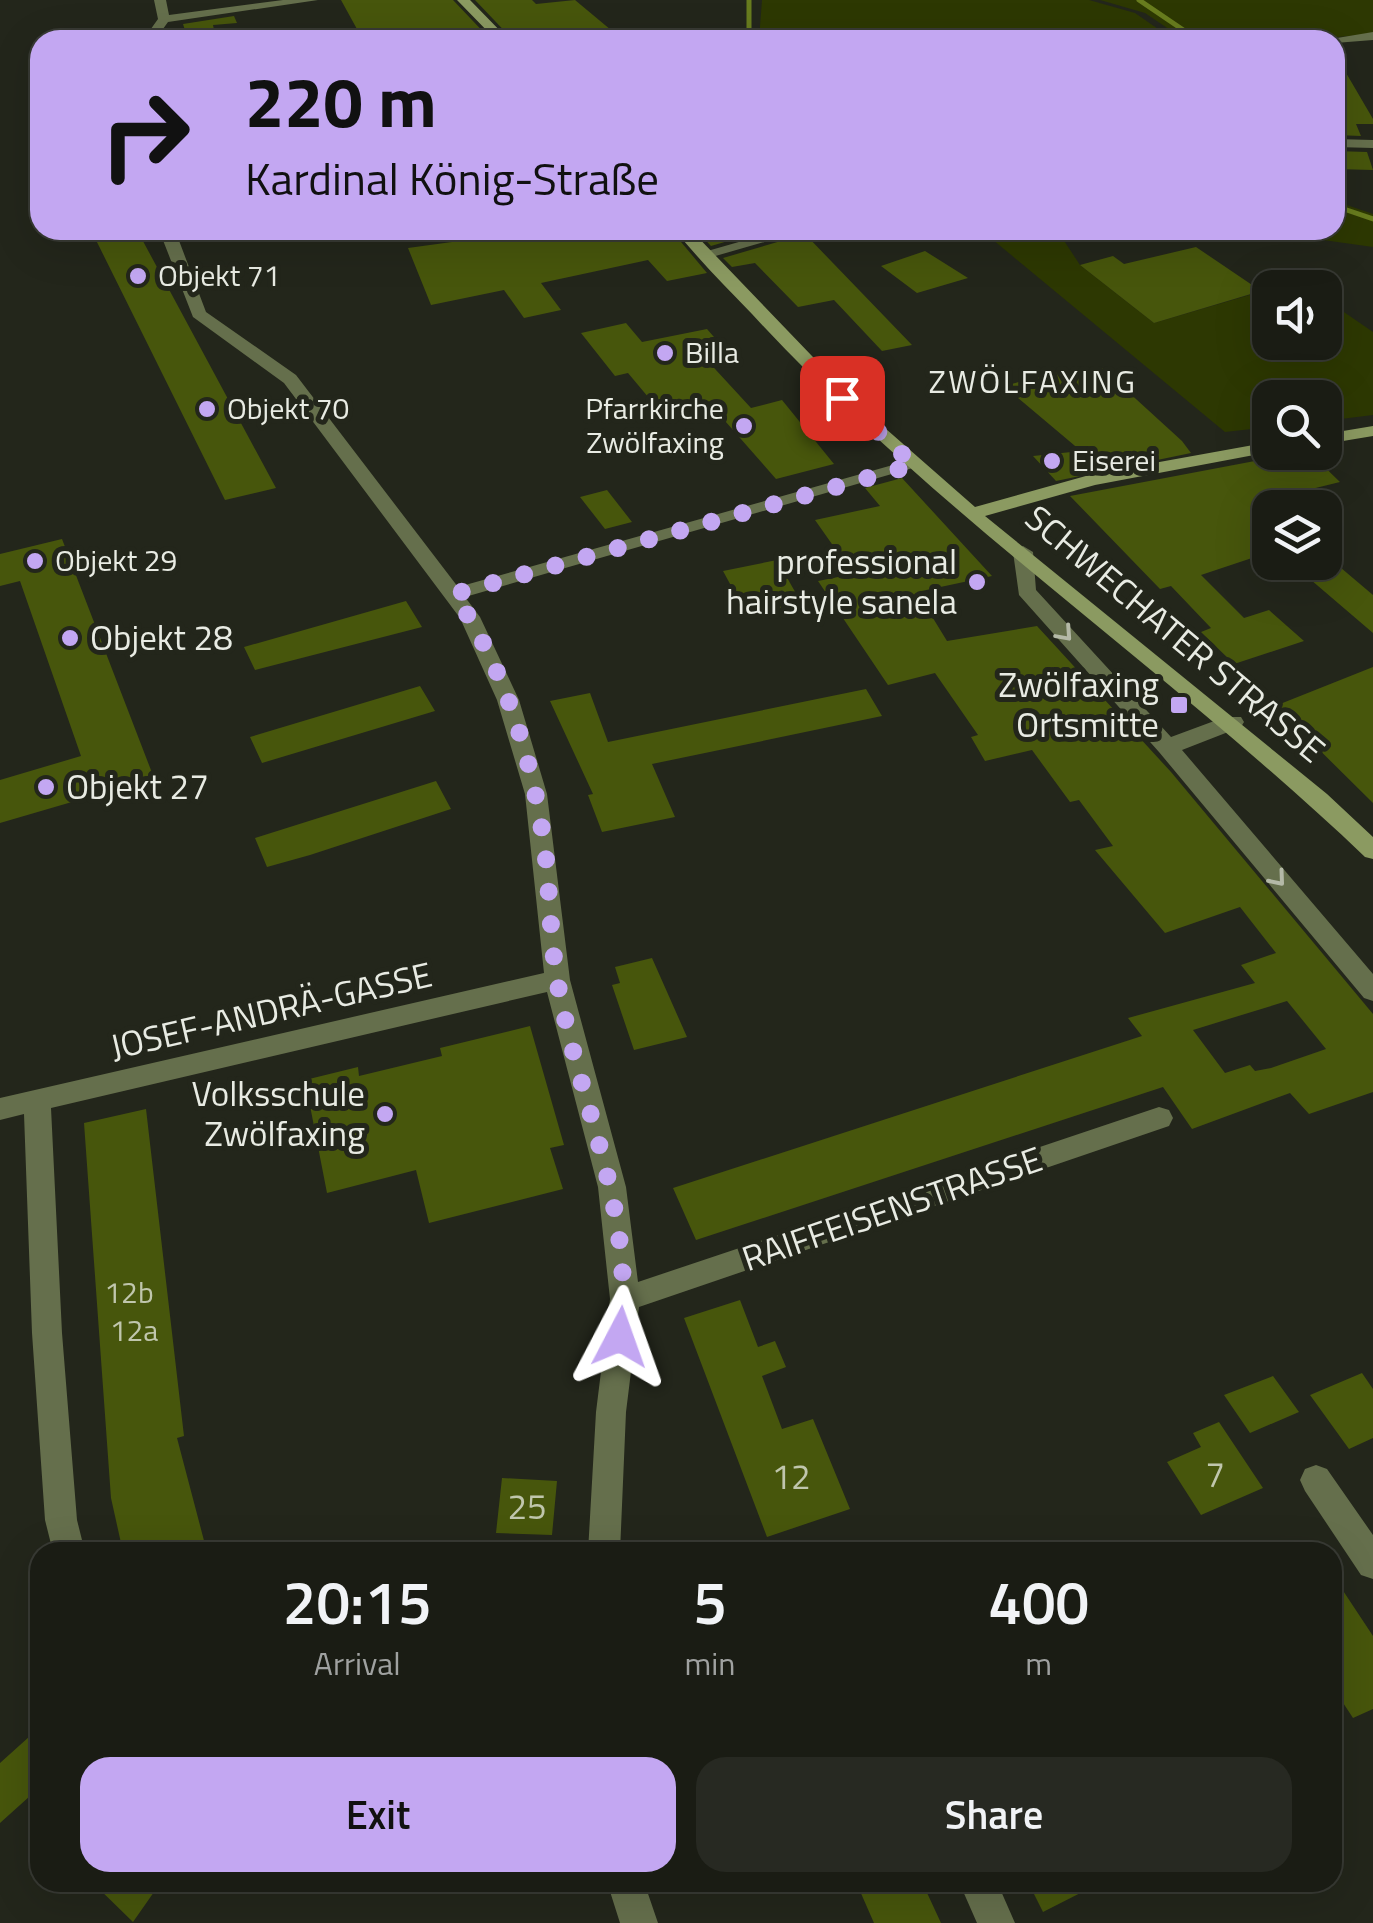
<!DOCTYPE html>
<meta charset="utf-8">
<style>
body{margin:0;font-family:"Titillium Web",sans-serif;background:#272922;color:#f1f3f6;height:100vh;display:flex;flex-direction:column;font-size:38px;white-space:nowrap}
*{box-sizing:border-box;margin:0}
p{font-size:32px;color:#9fa1a0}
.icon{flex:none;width:55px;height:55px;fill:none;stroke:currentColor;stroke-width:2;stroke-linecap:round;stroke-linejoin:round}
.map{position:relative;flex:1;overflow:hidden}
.drawer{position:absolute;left:30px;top:1542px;width:1312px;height:350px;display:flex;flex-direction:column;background:#1a1c14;border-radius:30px;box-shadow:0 10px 40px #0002,0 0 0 2px #383a34}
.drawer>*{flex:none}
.top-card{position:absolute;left:30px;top:30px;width:1315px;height:210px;border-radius:30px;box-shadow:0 10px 40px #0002,0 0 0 2px #383a34;background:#c3a7f2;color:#111;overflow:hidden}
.controls{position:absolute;left:1252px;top:270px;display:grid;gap:20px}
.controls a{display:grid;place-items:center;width:90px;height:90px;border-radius:20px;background:#1a1c14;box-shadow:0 10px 40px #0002,0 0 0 2px #383a34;font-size:50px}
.pin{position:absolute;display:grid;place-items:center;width:85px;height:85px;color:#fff;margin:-42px;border-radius:20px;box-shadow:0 5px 15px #0006}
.me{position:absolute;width:110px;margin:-55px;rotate:4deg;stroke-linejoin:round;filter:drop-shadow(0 0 8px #0008)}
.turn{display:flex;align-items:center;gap:35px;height:210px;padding:0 50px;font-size:45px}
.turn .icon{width:130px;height:130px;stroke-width:2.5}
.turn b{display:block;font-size:70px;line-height:85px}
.eta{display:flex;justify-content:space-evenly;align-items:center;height:170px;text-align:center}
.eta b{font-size:60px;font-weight:600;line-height:70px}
.primary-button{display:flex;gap:20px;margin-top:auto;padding:20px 50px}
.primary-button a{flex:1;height:115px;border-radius:30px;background:#c3a7f2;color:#111;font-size:40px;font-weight:600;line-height:115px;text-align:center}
.primary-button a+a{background:#272922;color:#f1f3f6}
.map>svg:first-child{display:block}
.green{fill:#2d3802}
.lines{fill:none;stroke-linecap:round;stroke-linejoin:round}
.stream{stroke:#687c1e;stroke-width:5}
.building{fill:#47560c;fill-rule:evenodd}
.street{fill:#656f4c;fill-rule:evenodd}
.secondary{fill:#8b9a61;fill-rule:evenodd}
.oneway{stroke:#b4b9a7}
.route{stroke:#c3a7f2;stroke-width:18;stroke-dasharray:0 32.4}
.poi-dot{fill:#c3a7f2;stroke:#23261b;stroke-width:4}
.labels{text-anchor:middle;stroke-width:10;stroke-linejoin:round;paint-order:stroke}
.far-poi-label{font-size:30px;fill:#e8ebe3;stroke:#23261b;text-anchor:start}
.number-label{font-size:30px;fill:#c0c6ad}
.far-quarter-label{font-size:32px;letter-spacing:2.5px;fill:#e8ebe3;stroke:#23261b}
.poi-label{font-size:35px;fill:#e8ebe3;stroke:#23261b;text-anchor:end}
.street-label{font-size:35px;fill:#e8ebe3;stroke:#23261b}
.near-number-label{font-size:35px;fill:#c0c6ad}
</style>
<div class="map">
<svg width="1373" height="1923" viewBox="0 0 1373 1923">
<rect width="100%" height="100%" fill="#23261b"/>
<path class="green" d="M762 0H1089L1135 13 1174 40H759Z
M1100 0H1373V34L1302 40H1185L1145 13Z
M1335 201 1373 214V247L1323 240 1294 230H1335Z
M981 230H1057L1080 265 1154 323 1270 289V342H1325V299L1373 332V415L1325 421V398H1270V427L1225 432Z"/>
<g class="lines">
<path class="stream" d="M749 0V40
M1139 0 1198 40
M1335 206 1373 219"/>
</g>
<path class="building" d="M341 0H453L491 40H363Z
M475 0H532L536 4 575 0 623 40H513Z
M234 16 237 23 213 25 216 40H188L183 24Z
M1335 54 1373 119V124H1356L1361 136 1335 135Z
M1335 151 1367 152 1373 170 1335 169Z
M91 230H137L276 488 225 500Z
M501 230H671L707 273 667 281 648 260 541 283 561 310 524 318 504 290 431 305 408 248 503 235Z
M696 230H766L711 246Z
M805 234 859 290 912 345 882 351 834 300 798 307 755 263 732 267 723 258Z
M1196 247 1261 291 1154 323 1080 265 1113 256 1124 264Z
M925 251 968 278 917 293 881 266Z
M626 323 642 342 707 329 727 352 704 357 751 408 782 400 834 464 776 479 711 405 664 416 628 373 615 376 581 333Z
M1102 368 1182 441 1191 453 1056 481 1033 456 1081 451 1004 386 1062 370 1072 377Z
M1303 452H1309L1340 482 1287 495 1302 508H1270V552L1201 575 1244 618 1269 610 1304 641 1234 664 1201 632 1211 628 1171 586 1160 589 1070 496Z
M902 478 992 576 917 592 947 641 1037 626 1171 772 1373 1014V1092L1309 1114 1290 1093 1192 1129 1163 1087 696 1240 673 1188 1142 1036 1128 1018 1255 983 1241 965 1276 953 1240 907 1165 933 1095 850 1113 846 1079 800 1070 802 1032 750 985 761 971 737 978 735 935 673 888 685 818 581 853 574 815 520 880 506 865 488ZM1287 1001 1326 1049 1271 1068 1255 1071 1250 1065 1225 1073 1193 1030Z
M607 490 632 522 605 529 580 497Z
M62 539 154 778 0 823V780L81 756 20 581 0 586V554Z
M777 560 802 604 747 615 723 571Z
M1290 562H1334L1373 595V633Z
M406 601 422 627 255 670 244 647Z
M1373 667V803L1275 706Z
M420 686 435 711 262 763 250 737Z
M866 689 882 716 652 764 675 817 602 832 588 795 593 794 550 701 590 693 608 742Z
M436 781 451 809 310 855 267 867 255 838Z
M652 958 687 1037 634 1050 612 985 620 983 615 967Z
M530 1026 564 1145 550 1148 563 1189 429 1223 416 1170 327 1193 305 1080 358 1067 359 1076 442 1056 440 1048Z
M146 1109 184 1436 177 1438 207 1552H123L111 1498 84 1123Z
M740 1300 758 1347 775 1341 786 1367 762 1376 782 1429 813 1419 850 1509 767 1537 684 1318Z
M1362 1373 1373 1389V1438L1349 1449 1310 1395Z
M1273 1376 1299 1412 1250 1433 1224 1395Z
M1219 1422 1263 1488 1201 1515 1167 1462 1201 1447 1193 1433Z
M502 1478 557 1481 552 1535 496 1533Z
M1332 1574 1373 1636V1709L1353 1718 1332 1686Z
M40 1727V1787L0 1823V1763Z
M92 1882H161L133 1922Z
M856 1882H922L941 1923H874Z
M1028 1882H1102L1043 1912Z"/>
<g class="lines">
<path class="street" d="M154 0H166L169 15 283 0H318L168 22 155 40H143L158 19Z
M1373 32V40L1335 43V40H1325Z
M1335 139 1373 140V148L1335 147Z
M159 230H175L206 312 296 375 458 587 907 461H921L923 465 465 597 480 617 519 700 547 794 570 980 626 1187 638 1282 1159 1107 1169 1110 1173 1118 1169 1126 639 1307 626 1412 620 1552H588L596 1412 610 1299 598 1187 547 992 51 1108 62 1333 77 1520 85 1552H53L45 1520 32 1333 24 1114 0 1120V1098L544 973 525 794 497 700 460 618 284 383 193 317Z
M780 230H806L705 259 697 254Z
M1023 546 1033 552 1036 590 1171 737 1225 717H1241L1244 722 1241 727 1182 750 1373 974V1001L1364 998 1159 752 1019 595 1013 552Z
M1316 1465 1327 1469 1373 1535V1579L1361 1575 1305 1491 1300 1480 1305 1469Z
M607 1882H644L658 1923H620Z
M959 1882H997L1015 1923H977Z"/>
<path class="secondary" d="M457 0H470L509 40H496Z
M675 230H691L861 407 975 507 1093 474 1270 442V452L1095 485 985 516 1327 794 1373 837V859L1365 857C1167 668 938 516 752 314 726 287 699 260 675 230Z
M1373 426V436L1325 444V434Z"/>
</g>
<defs><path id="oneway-chevron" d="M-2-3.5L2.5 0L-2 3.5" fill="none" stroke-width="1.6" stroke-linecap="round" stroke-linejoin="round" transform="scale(2.5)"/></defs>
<g class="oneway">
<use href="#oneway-chevron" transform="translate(1065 634) rotate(48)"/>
<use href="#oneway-chevron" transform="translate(1278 879) rotate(50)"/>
</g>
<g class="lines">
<path class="route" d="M620 1337C637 1213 577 1099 557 979 550 937 550 893 545 850 533 761 505 668 454 594L914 465 842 398"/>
</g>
<g class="poi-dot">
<circle cx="138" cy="276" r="10"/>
<circle cx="665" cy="353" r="10"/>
<circle cx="207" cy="409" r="10"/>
<circle cx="744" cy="426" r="10"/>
<circle cx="1052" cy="461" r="10"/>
<circle cx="35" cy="561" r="10"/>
<circle cx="977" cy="582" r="10"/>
<circle cx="70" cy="638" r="10"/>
<rect x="1169" y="695" width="20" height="20" rx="5"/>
<circle cx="46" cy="787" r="10"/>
<circle cx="385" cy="1114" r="10"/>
</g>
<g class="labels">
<g class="far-poi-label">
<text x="158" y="286">Objekt 71</text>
<text x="685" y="363">Billa</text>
<text x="227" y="419">Objekt 70</text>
<text x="724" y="419" text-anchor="end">Pfarrkirche<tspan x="724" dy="34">Zwölfaxing</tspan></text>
<text x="1072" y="471">Eiserei</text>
<text x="55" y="571">Objekt 29</text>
</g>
<g class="number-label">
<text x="129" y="1303">12b</text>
<text x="134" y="1341">12a</text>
</g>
<g class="far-quarter-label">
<text x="1033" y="393">ZWÖLFAXING</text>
</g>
<g class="poi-label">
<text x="957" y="574">professional<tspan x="957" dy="40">hairstyle sanela</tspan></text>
<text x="90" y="650" text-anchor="start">Objekt 28</text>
<text x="1159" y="697">Zwölfaxing<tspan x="1159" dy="40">Ortsmitte</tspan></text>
<text x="66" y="799" text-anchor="start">Objekt 27</text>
<text x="365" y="1106">Volksschule<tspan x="365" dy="40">Zwölfaxing</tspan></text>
</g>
<g class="street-label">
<text transform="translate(1175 634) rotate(40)" y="12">SCHWECHATER STRASSE</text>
<text transform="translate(271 1011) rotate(-13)" y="12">JOSEF-ANDRÄ-GASSE</text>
<text transform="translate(892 1209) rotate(-19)" y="12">RAIFFEISENSTRASSE</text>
</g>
<g class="near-number-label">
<text x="1215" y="1487">7</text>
<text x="791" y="1489">12</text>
<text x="527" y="1519">25</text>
</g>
</g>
</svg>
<div class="controls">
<a><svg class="icon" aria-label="sound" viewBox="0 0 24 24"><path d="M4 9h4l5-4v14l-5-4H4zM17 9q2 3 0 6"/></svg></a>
<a><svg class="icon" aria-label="search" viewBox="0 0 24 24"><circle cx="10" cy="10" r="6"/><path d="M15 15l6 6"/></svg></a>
<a><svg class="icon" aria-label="layers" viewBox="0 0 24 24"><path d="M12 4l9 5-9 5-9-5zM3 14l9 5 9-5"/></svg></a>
</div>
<div class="pin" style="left:842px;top:398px;background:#d93025"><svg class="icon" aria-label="arrive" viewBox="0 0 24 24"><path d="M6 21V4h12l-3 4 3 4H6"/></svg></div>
<svg class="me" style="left:620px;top:1337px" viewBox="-20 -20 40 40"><path d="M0-17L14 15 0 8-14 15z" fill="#c3a7f2" stroke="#fff" stroke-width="4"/></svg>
<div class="top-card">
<div class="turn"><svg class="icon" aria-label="right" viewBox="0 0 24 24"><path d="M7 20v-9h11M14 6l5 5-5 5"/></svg><div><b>220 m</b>Kardinal König-Straße</div></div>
</div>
<section class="drawer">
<div class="eta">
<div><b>20:15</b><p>Arrival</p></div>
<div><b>5</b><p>min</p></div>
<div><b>400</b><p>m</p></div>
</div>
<div class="primary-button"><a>Exit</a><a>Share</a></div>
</section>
</div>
